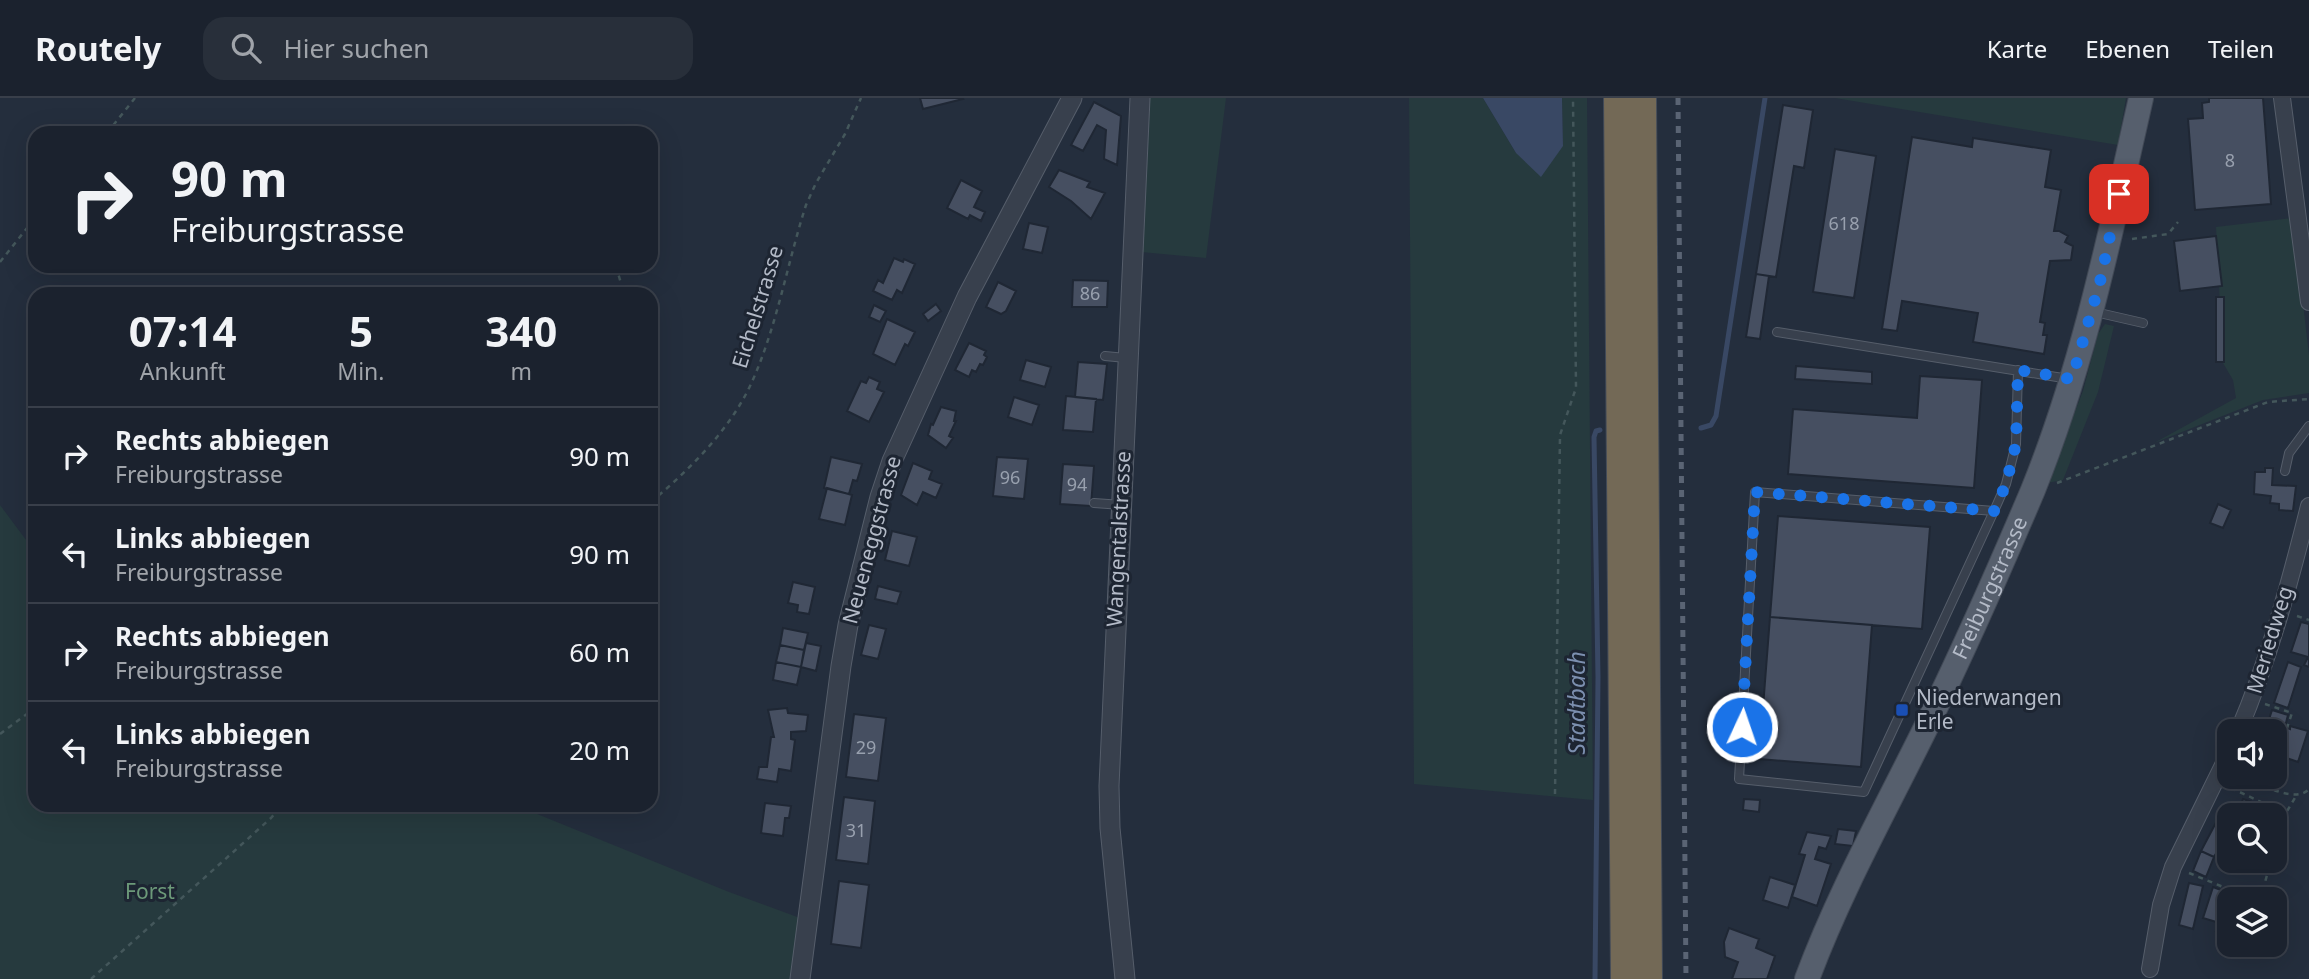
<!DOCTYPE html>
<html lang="de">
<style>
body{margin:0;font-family:"Noto Sans",sans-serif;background:#282f3a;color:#f1f3f6;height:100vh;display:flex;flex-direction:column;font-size:26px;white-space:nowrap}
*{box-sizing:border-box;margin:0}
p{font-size:23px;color:#a0a4aa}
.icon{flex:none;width:38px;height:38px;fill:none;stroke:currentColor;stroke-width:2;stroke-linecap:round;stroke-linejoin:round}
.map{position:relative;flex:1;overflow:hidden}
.panel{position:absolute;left:28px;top:189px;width:630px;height:525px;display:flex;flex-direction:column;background:#1b222e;border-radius:21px;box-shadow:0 7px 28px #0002,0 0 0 2px #393f4a}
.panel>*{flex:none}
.hud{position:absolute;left:28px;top:28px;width:630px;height:147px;border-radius:21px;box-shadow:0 7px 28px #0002,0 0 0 2px #393f4a;background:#1b222e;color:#f1f3f6;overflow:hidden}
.buttons{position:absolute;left:2217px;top:621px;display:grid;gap:14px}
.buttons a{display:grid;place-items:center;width:70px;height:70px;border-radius:14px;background:#1b222e;box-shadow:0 7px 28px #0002,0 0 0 2px #393f4a;font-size:35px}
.pin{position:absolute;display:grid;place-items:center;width:60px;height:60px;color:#fff;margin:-30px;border-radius:14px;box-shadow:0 4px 10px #0006}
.me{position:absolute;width:77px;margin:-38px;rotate:3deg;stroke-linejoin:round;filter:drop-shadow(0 0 5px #0008)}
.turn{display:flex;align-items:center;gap:24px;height:147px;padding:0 28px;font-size:32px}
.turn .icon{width:91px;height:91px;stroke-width:2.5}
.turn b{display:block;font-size:49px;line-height:60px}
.eta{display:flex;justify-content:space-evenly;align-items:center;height:119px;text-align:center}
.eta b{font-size:42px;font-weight:700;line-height:49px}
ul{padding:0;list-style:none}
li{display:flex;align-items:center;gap:21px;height:98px;padding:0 28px;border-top:2px solid #393f4a}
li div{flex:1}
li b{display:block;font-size:26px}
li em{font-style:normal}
header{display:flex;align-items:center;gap:42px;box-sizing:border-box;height:98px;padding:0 35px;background:#1b222e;border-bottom:2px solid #393f4a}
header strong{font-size:33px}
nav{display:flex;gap:38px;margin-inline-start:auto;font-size:24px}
.search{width:490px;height:63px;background:#282f3a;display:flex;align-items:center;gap:18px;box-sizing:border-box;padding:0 24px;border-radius:21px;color:#a0a4aa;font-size:26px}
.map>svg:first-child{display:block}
.green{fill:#263a3e}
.water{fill:#394864}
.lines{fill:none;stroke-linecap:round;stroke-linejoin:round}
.stream{stroke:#394864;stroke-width:5}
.building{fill:#464f61;stroke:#1f2734;stroke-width:2}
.service-casing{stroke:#565e6b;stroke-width:10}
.minor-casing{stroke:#565e6b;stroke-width:18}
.tertiary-casing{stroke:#565e6b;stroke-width:21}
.primary-casing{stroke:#414956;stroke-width:26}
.motorway-casing{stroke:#434b58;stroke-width:30}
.path{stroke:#44575b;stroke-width:2.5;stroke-dasharray:5 5;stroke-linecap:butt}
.service{stroke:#38404d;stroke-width:8}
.minor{stroke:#38404d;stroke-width:16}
.tertiary{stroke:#38404d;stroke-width:19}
.primary{stroke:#565f6d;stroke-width:24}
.motorway{stroke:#736956;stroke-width:28}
.rail{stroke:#5a6474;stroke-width:5;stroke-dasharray:7 7;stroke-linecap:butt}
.route{stroke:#1a73e8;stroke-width:12;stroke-dasharray:0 21.6}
.transit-dot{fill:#1a4fb4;stroke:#1d2532;stroke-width:2.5}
.labels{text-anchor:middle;stroke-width:6;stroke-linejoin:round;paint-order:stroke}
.number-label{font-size:18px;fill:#98a0ae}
.street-label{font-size:21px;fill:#b4bbc8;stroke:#1d2532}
.poi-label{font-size:21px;fill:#b4bbc8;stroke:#1d2532;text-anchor:start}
.park-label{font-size:21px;fill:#6c9979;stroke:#1d2532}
.water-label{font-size:23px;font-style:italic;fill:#7c8faf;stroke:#1d2532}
</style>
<header>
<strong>Routely</strong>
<div class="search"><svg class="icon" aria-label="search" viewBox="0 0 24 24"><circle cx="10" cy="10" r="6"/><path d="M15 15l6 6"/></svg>Hier suchen</div>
<nav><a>Karte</a><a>Ebenen</a><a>Teilen</a></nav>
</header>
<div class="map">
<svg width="2309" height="881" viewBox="0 0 2309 881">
<rect width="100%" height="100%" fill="#242e3d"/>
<path class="green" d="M1148 0H1226L1206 160 1141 154Z
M1409 0H1483L1516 55 1563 48 1562 0H1587L1593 702 1414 686Z
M1835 0H2126L2118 47Z
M2293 120 2309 257V295L2263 302 2154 345 2236 300 2233 282 2223 265 2216 129Z
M2105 226 2114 228 2098 294 2063 382 2047 385 2083 293 2098 236Z
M0 407 35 454V707H515L729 794 800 820 793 881H0Z"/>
<path class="water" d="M1483 0H1562L1563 48 1541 79 1516 55Z"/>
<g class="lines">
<path class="stream" d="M1701 330 1711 327 1716 318 1765 0
M1595 881 1598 579 1594 339 1596 333 1600 332"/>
</g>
<path class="building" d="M920 0H962L963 1 923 11Z
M2209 0H2263L2271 106 2195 112 2188 21 2203 20 2202 5 2209 4Z
M1094 4 1121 18 1117 67 1104 61 1106 32 1097 27 1083 53 1071 47Z
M1783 7 1813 12 1804 70 1794 68 1776 179 1756 176Z
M1912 39 1972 49 1973 40 2051 52 2045 89 2061 92 2054 133H2059L2068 138 2065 144 2073 148 2071 162 2050 163 2040 224 2045 225 2043 237H2047L2044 256 1973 244 1978 215 1902 203 1897 233 1882 231Z
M1835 51 1876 58 1854 200 1813 194Z
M1059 72 1090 84 1087 89 1105 95 1091 121 1071 103 1049 89Z
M961 82 982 93 974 109 985 114 981 123 970 117 968 121 947 110Z
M1029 125 1048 129 1042 155 1023 151Z
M2216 138 2222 188 2180 193 2174 143Z
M894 160 903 164 904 161 915 166 902 195 897 192 892 202 873 193 878 182 883 185Z
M1756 176 1769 178 1760 241 1746 239Z
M1073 182 1108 183 1107 209H1072Z
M998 184 1016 193 1006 213 1001 216 986 209Z
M2216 199H2224V264H2216Z
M936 206 941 213 928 223 923 216Z
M874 207 886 213 880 224 869 219Z
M887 221 915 234 908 248 905 246 895 267 873 256Z
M969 245 986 253 984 257 987 259 983 267 980 266 976 274 972 272 969 279 955 272Z
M1026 262 1051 269 1045 289 1020 282Z
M1078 264 1107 266 1103 302 1075 299Z
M1796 268 1872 274V286L1795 281Z
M1920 278 1982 282 1974 390 1788 376 1793 311 1917 320Z
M869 279 880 284 877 291 884 294 869 324 847 313 861 283 866 285Z
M1066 298 1096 301 1093 334 1063 332Z
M1014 299 1039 307 1032 327 1008 319Z
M941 309 956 313 954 323H956L949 338 953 340 946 350 928 337 931 326 933 327Z
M831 359 862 366 857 383 853 382 849 396 824 390Z
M997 359 1028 361 1024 401 993 398Z
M913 365 932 373 929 381 942 386 936 400 923 394 917 407 901 397Z
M1063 366 1094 368 1091 408 1060 406Z
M2265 370H2273L2272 387 2296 388 2293 413 2279 412V406L2270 405 2271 398 2254 396 2255 374H2265Z
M827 390 852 397 845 427 819 421Z
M2218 406 2231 412 2223 430 2210 425Z
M1778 418 1930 429 1922 531 1770 519Z
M892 433 917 439 909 468 885 462Z
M793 484 815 489 809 516 797 514 798 507 788 505Z
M878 488 901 494 897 506 875 501Z
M1770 519 1872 527 1861 669 1759 661Z
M2301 524 2309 526V569L2304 567 2308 559 2291 554Z
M869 527 886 531 878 561 861 557Z
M783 530 808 535 804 552 780 547Z
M806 545 821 548 816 573 801 569Z
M780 547 804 552 801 569 776 564Z
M776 564 801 569 797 587 773 582Z
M2288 564 2301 569 2288 610 2274 605Z
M787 610 788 615 808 617 806 633 791 634V641L795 642 791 673 779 671 777 684 757 681 759 669H767L771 639H774L768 612Z
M2272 612 2288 617 2285 629 2290 631V628L2308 633 2298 664 2275 656 2279 648 2275 647V634H2265Z
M854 616 886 620 878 683 846 679Z
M844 699 875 703 868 766 836 762Z
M1744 701 1760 702 1759 714 1743 712Z
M2243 701 2258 706 2255 718H2237Z
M765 705 791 708 789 720H785L783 738 761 735Z
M2221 715 2230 718V731L2214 759 2201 753Z
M1838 731 1856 733 1853 748 1835 746Z
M1807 734 1831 738 1826 751 1819 749 1815 761 1831 766 1817 808 1792 799 1805 757 1799 756Z
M2201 753 2214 759 2206 779 2193 773Z
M1770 779 1795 787 1788 810 1763 802Z
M839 783 869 787 861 850 831 846Z
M2189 785 2203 788 2193 831 2179 827Z
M2213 789 2229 795 2226 805 2230 807V837L2216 833 2220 825 2203 820Z
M1729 830 1759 841 1756 850 1775 858 1767 881H1732L1738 864 1725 859 1724 844Z"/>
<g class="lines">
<defs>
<path id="service" d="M2095 214 2143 225
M1777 234 2069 281
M1105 258 1126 260
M2285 373 2289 355 2309 328
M1094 405 1122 407
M1994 413 1755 394 1739 681 1864 694 1994 413 2006 386 2016 346 2018 272"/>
<path id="minor" d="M2282 0 2309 204
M2238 634C2269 562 2290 484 2309 408
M2150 871 2161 807 2173 769 2230 653"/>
<path id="tertiary" d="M800 881 841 568 848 527 880 399 892 363 967 199 1072 0
M1125 881 1110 730 1109 688 1140 0"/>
<g id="primary">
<path id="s1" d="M1807 881C1840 792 1887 709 1929 623 1966 547 2000 470 2033 392 2084 266 2111 132 2141 0"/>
</g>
<path id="motorway" d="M1618 0 1625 881
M1642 0 1648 881"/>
</defs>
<use href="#service" class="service-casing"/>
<use href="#minor" class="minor-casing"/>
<use href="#tertiary" class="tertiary-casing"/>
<use href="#primary" class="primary-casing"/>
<use href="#motorway" class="motorway-casing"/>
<path class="path" d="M107 35 135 0
M2132 141 2168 136 2178 124
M0 164 35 120
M616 168 624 196
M2057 385 2268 304 2309 301
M651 404C690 371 729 333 751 286 777 229 787 166 806 107L816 85 845 36 861 0
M2297 518 2309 522
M2265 606 2292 615 2287 630
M0 636 35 610
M2247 679C2262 687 2296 706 2309 691
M2231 690 2263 705 2258 718
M1555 696 1560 337 1576 290 1573 0
M2263 705 2285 714
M2275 751 2286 715 2296 698
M2189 775 2233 793 2230 802
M2233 793 2255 802
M2260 802 2271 763
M2228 807 2230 803
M91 881 231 756 271 720 282 707"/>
<use href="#service" class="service"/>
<use href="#minor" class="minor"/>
<use href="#tertiary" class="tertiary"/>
<use href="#primary" class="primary"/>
<use href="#motorway" class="motorway"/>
<path class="rail" d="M1678 0 1686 881"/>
</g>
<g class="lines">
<path class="route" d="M1742 629 1755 394 1994 413 2006 386 2016 346 2018 272 2072 281 2100 184 2119 96"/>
</g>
<rect class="transit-dot" x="1895" y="605" width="14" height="14" rx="3.5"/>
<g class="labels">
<g class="number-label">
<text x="2230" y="69">8</text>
<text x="1844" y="132">618</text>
<text x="1090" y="202">86</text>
<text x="1010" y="386">96</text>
<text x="1077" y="393">94</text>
<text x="866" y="656">29</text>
<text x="856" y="739">31</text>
</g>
<g class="street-label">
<text transform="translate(758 209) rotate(-73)" y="7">Eichelstrasse</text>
<text transform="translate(1119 441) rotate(-87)" y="7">Wangentalstrasse</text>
<text transform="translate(872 442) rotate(-75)" y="7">Neueneggstrasse</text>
<text dy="7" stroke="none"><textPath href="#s1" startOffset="432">Freiburgstrasse</textPath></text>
<text transform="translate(2270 542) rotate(-73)" y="7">Meriedweg</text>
</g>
<g class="poi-label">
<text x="1916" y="607">Niederwangen<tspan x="1916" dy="24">Erle</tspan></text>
</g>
<g class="park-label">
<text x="150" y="801">Forst</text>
</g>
<g class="water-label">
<text transform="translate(1577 605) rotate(-90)" y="8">Stadtbach</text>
</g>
</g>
</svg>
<div class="buttons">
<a><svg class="icon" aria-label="sound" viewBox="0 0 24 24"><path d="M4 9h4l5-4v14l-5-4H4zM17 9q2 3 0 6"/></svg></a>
<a><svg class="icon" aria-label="search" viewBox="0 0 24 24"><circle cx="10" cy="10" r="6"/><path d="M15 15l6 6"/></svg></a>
<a><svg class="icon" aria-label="layers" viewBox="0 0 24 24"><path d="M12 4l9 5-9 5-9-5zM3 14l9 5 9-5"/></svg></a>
</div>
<div class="pin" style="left:2119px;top:96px;background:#d93025"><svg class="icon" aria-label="arrive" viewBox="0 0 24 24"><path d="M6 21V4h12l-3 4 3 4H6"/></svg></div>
<svg class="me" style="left:1742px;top:629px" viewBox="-20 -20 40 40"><circle r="17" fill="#1a73e8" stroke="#fff" stroke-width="3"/><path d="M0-11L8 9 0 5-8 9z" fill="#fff"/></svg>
<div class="hud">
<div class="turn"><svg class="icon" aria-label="right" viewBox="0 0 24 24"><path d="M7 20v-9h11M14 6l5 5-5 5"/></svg><div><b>90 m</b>Freiburgstrasse</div></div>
</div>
<section class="panel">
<div class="eta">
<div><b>07:14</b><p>Ankunft</p></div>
<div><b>5</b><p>Min.</p></div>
<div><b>340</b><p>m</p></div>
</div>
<ul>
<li><svg class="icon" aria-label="right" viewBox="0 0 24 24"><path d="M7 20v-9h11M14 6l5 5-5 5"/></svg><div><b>Rechts abbiegen</b><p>Freiburgstrasse</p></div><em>90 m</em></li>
<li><svg class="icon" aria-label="left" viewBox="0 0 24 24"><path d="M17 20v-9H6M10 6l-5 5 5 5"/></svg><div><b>Links abbiegen</b><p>Freiburgstrasse</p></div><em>90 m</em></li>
<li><svg class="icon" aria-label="right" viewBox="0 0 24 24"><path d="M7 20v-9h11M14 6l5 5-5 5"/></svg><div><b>Rechts abbiegen</b><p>Freiburgstrasse</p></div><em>60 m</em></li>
<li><svg class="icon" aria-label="left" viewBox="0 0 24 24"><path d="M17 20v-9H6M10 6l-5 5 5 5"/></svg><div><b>Links abbiegen</b><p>Freiburgstrasse</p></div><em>20 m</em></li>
</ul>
</section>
</div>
